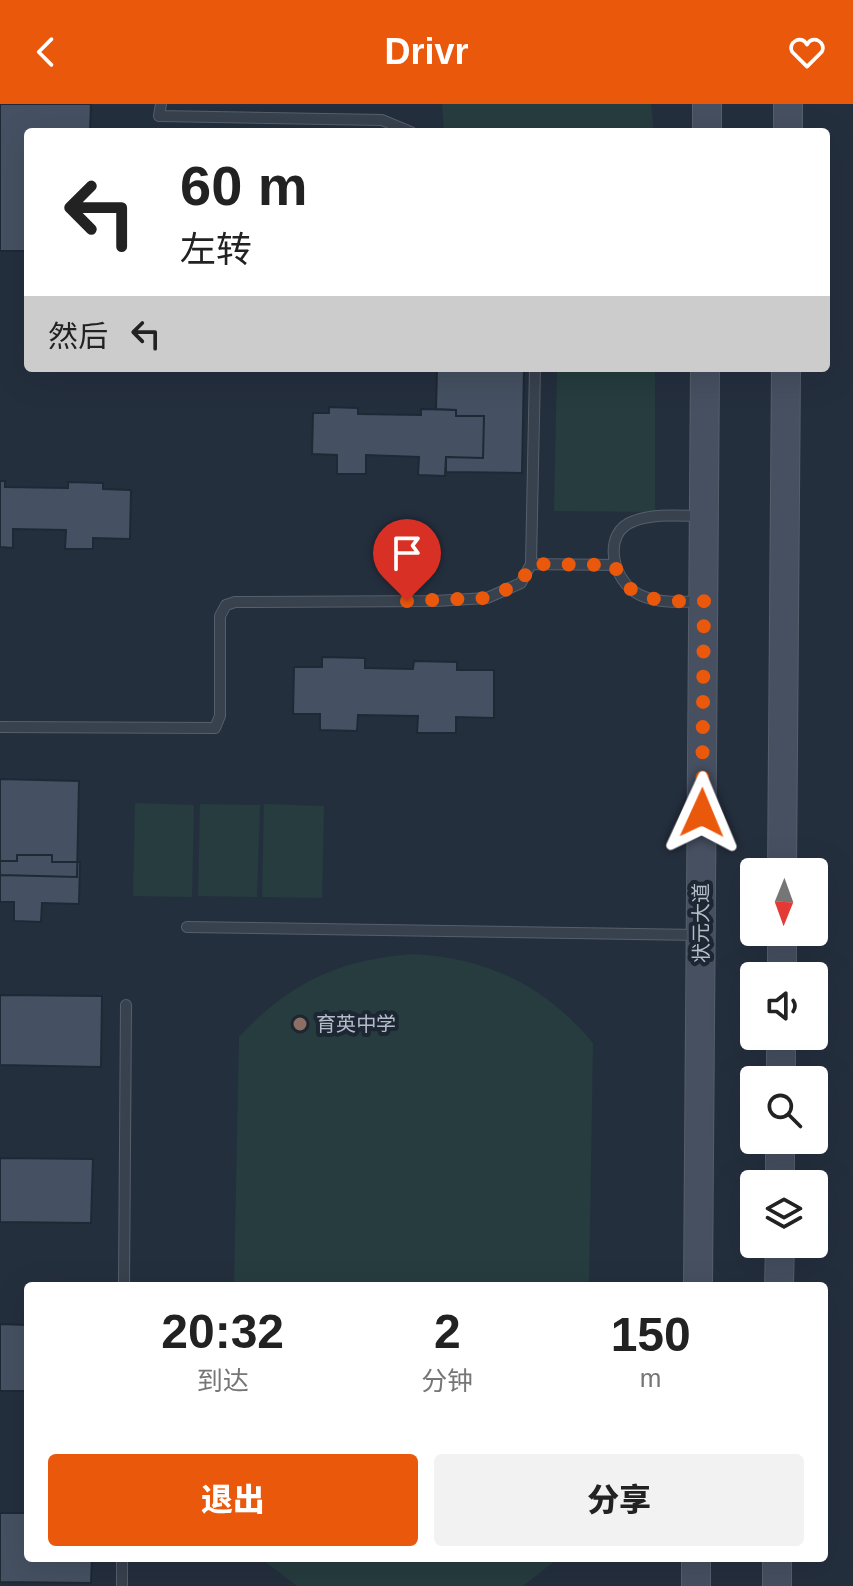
<!DOCTYPE html>
<html lang="zh">
<meta charset="utf-8">
<style>
body{margin:0;font-family:Arial,"Noto Sans SC",sans-serif;background:#f2f2f2;color:#222;height:100vh;display:flex;flex-direction:column;font-size:30px;white-space:nowrap}
*{box-sizing:border-box;margin:0}
p{font-size:26px;color:#767676}
.icon{flex:none;width:44px;height:44px;fill:none;stroke:currentColor;stroke-width:2;stroke-linecap:round;stroke-linejoin:round}
.map{position:relative;flex:1;overflow:hidden}
.sheet{position:absolute;left:24px;top:1178px;width:804px;height:280px;display:flex;flex-direction:column;background:#fff;border-radius:8px;box-shadow:0 8px 32px #0002}
.sheet>*{flex:none}
.top-card{position:absolute;left:24px;top:24px;width:806px;height:244px;border-radius:8px;box-shadow:0 8px 32px #0002;background:#fff;color:#222;overflow:hidden}
.needle{width:52px;rotate:181deg}
.tools{position:absolute;left:740px;top:754px;display:grid;gap:16px}
.tools a{display:grid;place-items:center;width:88px;height:88px;border-radius:8px;background:#fff;box-shadow:0 8px 32px #0002;font-size:40px}
.pin{position:absolute;display:grid;place-items:center;width:68px;height:68px;color:#fff;margin:-82px -34px;border-radius:50% 50% 50% 0;rotate:-45deg;box-shadow:0 0 8px #0007}
.pin .icon{rotate:45deg}
.me{position:absolute;width:88px;margin:-44px;rotate:1deg;stroke-linejoin:round;filter:drop-shadow(0 0 6px #0008)}
.turn{display:flex;align-items:center;gap:28px;height:168px;padding:0 24px;font-size:36px}
.turn .icon{width:104px;height:104px;stroke-width:2.5}
.turn b{display:block;font-size:56px;line-height:68px}
.then{display:flex;align-items:center;height:76px;padding:0 24px;background:#0003;gap:16px;font-size:30px}
.eta{display:flex;justify-content:space-evenly;align-items:center;height:136px;text-align:center}
.eta b{font-size:48px;font-weight:800;line-height:56px}
.button{display:flex;gap:16px;margin-top:auto;padding:16px 24px}
.button a{flex:1;height:92px;border-radius:8px;background:#ea580c;color:#fff;font-size:32px;font-weight:800;line-height:92px;text-align:center}
.button a+a{background:#f2f2f2;color:#222}
header{display:flex;justify-content:space-between;align-items:center;height:104px;padding:0 24px;background:#ea580c;color:#fff;font-size:36px;font-weight:800}
.map>svg:first-child{display:block}
.green{fill:#263c3f}
.building{fill:#455162;stroke:#1f2835;stroke-width:2}
.lines{fill:none;stroke-linecap:round;stroke-linejoin:round}
.lane-casing{stroke:#565f6c;stroke-width:12}
.secondary-casing{stroke:#565f6c;stroke-width:30}
.lane{stroke:#38414e;stroke-width:10}
.secondary{stroke:#465061;stroke-width:28}
.route{stroke:#ea580c;stroke-width:14;stroke-dasharray:0 25.2}
.education-dot{fill:#8d6e63;stroke:#1d2633;stroke-width:3}
.labels{text-anchor:middle;stroke-width:8;stroke-linejoin:round;paint-order:stroke}
.street-label{font-size:20px;fill:#b4bcc9;stroke:#1d2633}
.poi-label{font-size:20px;fill:#b4bcc9;stroke:#1d2633;text-anchor:start}
</style>
<header><svg class="icon" aria-label="back" viewBox="0 0 24 24"><path d="M15 5l-7 7 7 7"/></svg>Drivr<svg class="icon" aria-label="heart" viewBox="0 0 24 24"><path d="M12 20l-8-8c-3-5 5-10 8-4 3-6 11-1 8 4z"/></svg></header>
<div class="map">
<svg width="853" height="1482" viewBox="0 0 853 1482">
<rect width="100%" height="100%" fill="#242f3e"/>
<path class="green" d="M442 0H651L654 28H444Z
M557 264H655V408L554 407Z
M135 699 194 701 192 793 133 792Z
M200 700 260 701 257 793 198 792Z
M264 700 324 702 322 794 262 793Z
M412 850C488 854 544 881 593 939L589 1182H234L239 933C289 879 338 856 412 850Z
M260 1454H559L523 1482H297Z"/>
<path class="building" d="M0 0H91L90 28H28V147H0Z
M437 264H524L522 369 446 368V353L483 354 484 312H456V306L436 305Z
M329 303 358 304V310L421 311V305L456 306V312H484L483 354 446 353 445 372 418 371 419 353 366 351V370H337V351L312 350 313 309H329Z
M0 377H5V383L68 384V378L103 379V385L131 386 130 435 93 434V445H65L66 426 13 425V444L0 443Z
M322 553 365 554V564L413 565 414 557 457 558V566H494V614L456 613V629H417L418 612 358 611 357 627 320 626V610H293L294 563H322Z
M0 675 79 677 77 773 0 771Z
M17 751H52V758H80L79 800 42 799 41 818 14 817V798H0V757H17Z
M0 891 102 892 101 963 0 961Z
M0 1054 93 1055 91 1119 0 1118Z
M0 1220 28 1221V1287H0Z
M0 1409H28V1454H92L91 1479 0 1478Z"/>
<g class="lines">
<defs>
<path id="lane" d="M161 0 159 12 382 16 411 28
M535 264 531 460 615 461
M702 497C681 498 660 500 640 491 612 478 601 428 634 417 655 409 680 412 702 412
M0 623 215 624 220 612V512L226 501 235 498 435 497 487 494 521 479 531 460
M187 823 699 831
M124 1182 126 901
M122 1482V1454"/>
<path id="secondary" d="M707 28V0
M788 28V0
M782 768 786 264
M782 872V828
M781 976V932
M780 1080V1036
M698 1182 705 264
M779 1182 780 1140
M696 1482V1454
M777 1482V1454"/>
</defs>
<use href="#lane" class="lane-casing"/>
<use href="#secondary" class="secondary-casing"/>
<use href="#lane" class="lane"/>
<use href="#secondary" class="secondary"/>
</g>
<g class="lines">
<path class="route" d="M407 497 487 494 521 479 531 460 615 461C625 500 671 498 704 497L702 709"/>
</g>
<circle class="education-dot" cx="300" cy="920" r="8"/>
<g class="labels">
<g class="street-label">
<text transform="translate(701 819) rotate(-90)" y="7">状元大道</text>
</g>
<g class="poi-label">
<text x="316" y="927">育英中学</text>
</g>
</g>
</svg>
<div class="tools">
<a><svg class="needle" viewBox="-14 -14 28 28"><path d="M0-13l5 13h-10z" fill="#e53935"/><path d="M0 13l5-13h-10z" fill="#767676"/></svg></a>
<a><svg class="icon" aria-label="sound" viewBox="0 0 24 24"><path d="M4 9h4l5-4v14l-5-4H4zM17 9q2 3 0 6"/></svg></a>
<a><svg class="icon" aria-label="search" viewBox="0 0 24 24"><circle cx="10" cy="10" r="6"/><path d="M15 15l6 6"/></svg></a>
<a><svg class="icon" aria-label="layers" viewBox="0 0 24 24"><path d="M12 4l9 5-9 5-9-5zM3 14l9 5 9-5"/></svg></a>
</div>
<div class="pin" style="left:407px;top:497px;background:#d93025"><svg class="icon" aria-label="arrive" viewBox="0 0 24 24"><path d="M6 21V4h12l-3 4 3 4H6"/></svg></div>
<svg class="me" style="left:702px;top:709px" viewBox="-20 -20 40 40"><path d="M0-17L14 15 0 8-14 15z" fill="#ea580c" stroke="#fff" stroke-width="4"/></svg>
<div class="top-card">
<div class="turn"><svg class="icon" aria-label="left" viewBox="0 0 24 24"><path d="M17 20v-9H6M10 6l-5 5 5 5"/></svg><div><b>60 m</b>左转</div></div>
<div class="then">然后<svg class="icon" aria-label="left" viewBox="0 0 24 24"><path d="M17 20v-9H6M10 6l-5 5 5 5"/></svg></div>
</div>
<section class="sheet">
<div class="eta">
<div><b>20:32</b><p>到达</p></div>
<div><b>2</b><p>分钟</p></div>
<div><b>150</b><p>m</p></div>
</div>
<div class="button"><a>退出</a><a>分享</a></div>
</section>
</div>
